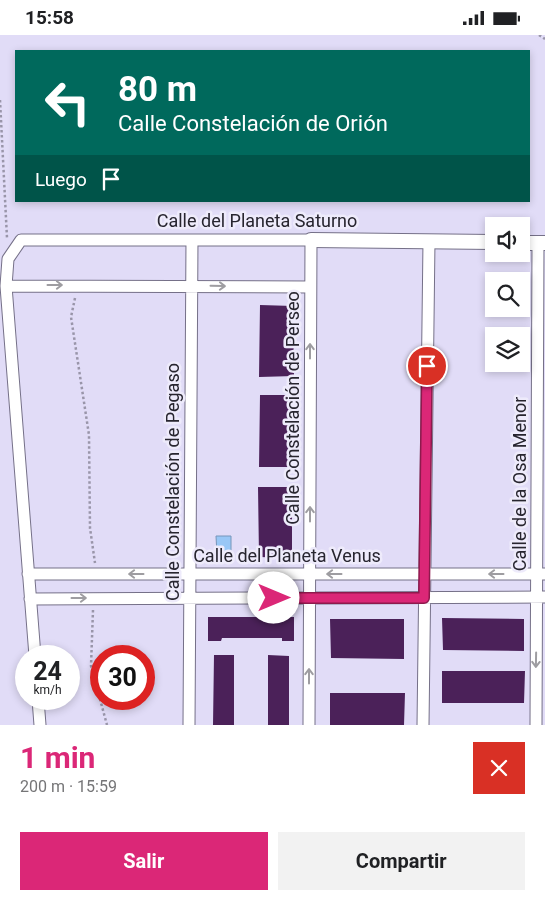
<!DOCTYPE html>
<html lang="es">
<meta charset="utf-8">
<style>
body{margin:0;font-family:Roboto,sans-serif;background:#f2f2f2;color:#202124;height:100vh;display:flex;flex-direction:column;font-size:19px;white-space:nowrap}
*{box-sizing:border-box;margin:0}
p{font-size:16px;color:#757577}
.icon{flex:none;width:28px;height:28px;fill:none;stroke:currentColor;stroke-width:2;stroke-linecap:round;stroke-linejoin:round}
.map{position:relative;height:690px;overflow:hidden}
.details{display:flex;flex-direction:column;background:#fff;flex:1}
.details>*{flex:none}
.guide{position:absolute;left:15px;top:15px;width:515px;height:152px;border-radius:0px;box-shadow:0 2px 8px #0003;background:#00695c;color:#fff;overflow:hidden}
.fabs{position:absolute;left:485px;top:182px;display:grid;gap:10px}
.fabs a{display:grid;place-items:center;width:45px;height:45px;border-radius:0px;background:#fff;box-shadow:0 2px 8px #0003;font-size:25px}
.speed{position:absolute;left:15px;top:610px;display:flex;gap:10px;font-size:25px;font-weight:700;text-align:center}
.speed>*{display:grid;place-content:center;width:65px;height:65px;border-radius:50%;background:#fff;box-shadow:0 2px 8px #0003;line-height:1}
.speed small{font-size:12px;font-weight:400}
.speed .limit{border:8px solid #d22;background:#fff;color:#111}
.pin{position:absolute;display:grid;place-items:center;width:42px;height:42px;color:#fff;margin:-21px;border:2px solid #fff;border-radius:50%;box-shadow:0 1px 5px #0007}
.me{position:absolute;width:55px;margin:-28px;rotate:90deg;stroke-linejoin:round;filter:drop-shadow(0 0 4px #0008)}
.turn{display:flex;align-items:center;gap:18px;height:105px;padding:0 20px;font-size:22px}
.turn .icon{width:65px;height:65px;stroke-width:2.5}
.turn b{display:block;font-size:35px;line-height:42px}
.then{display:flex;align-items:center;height:48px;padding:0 20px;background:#0003;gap:10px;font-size:19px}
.round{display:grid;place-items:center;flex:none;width:52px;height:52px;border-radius:0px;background:#f2f2f2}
.overview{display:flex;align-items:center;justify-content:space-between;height:85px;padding:0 20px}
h1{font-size:30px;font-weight:700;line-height:38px;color:#db2777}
.cta{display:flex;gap:10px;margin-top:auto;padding:10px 20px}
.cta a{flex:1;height:58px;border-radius:0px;background:#db2777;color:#fff;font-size:20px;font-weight:700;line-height:58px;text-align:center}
.cta a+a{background:#f2f2f2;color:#202124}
.status{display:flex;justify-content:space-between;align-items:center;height:35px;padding:0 25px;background:#fff;direction:ltr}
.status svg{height:14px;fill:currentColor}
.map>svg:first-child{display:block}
.water{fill:#99c7f6;stroke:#7796ba}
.building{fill:#4b2159}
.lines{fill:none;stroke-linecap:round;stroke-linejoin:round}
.minor-casing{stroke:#757088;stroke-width:13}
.tertiary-casing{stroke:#757088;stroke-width:16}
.path{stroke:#9995a9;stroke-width:2.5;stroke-dasharray:2.5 2.5;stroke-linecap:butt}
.minor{stroke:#fff;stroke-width:11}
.tertiary{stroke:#fff;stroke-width:14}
.oneway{stroke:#9e9da1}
.route-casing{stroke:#8e194d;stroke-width:12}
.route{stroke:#db2777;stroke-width:9}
.labels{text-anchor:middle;stroke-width:5;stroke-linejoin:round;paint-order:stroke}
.street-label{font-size:18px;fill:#27252f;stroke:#eeebfb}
</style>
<div class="status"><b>15:58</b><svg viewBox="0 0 49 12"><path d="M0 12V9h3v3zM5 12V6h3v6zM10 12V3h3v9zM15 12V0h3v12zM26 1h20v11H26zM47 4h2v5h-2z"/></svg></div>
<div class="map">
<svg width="545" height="690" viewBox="0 0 545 690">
<rect width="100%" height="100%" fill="#e1dcf7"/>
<path class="water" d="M216 501H231V519L217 520Z"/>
<path class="building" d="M260 270 293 271 294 341 259 342Z
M260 360H292L293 432H259Z
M258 452H292V523L259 522Z
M208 582H294V606H282V603H222L221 606H208Z
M442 583 524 584V616L443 615Z
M330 584H404V624L331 623Z
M214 620H234V690H213Z
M268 620 289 621V690H268Z
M442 636H525L524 668H442Z
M330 658H405L404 690H330Z"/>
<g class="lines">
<defs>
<path id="minor" d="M6 251 310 252
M28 539H545
M30 564 545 562
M35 621 6 251 8 224 21 205H311L309 690
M38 664 40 690
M189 690 192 205
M423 690 429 206
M536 690 538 208"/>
<path id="tertiary" d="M311 205 494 207
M521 208H545"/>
</defs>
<use href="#minor" class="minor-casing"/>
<use href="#tertiary" class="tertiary-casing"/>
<path class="path" d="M539 0 545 4
M0 65 7 203
M75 263 71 282 89 400 90 493 95 528
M93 575 91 631 107 690"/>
<use href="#minor" class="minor"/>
<use href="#tertiary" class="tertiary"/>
</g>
<defs><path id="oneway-shaft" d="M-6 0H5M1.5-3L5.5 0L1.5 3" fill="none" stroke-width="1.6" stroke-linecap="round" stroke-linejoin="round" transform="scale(1.25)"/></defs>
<g class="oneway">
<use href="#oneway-shaft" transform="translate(55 250)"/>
<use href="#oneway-shaft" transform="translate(218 251) rotate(1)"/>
<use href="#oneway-shaft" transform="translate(310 316) rotate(-90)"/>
<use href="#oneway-shaft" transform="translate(310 479) rotate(-90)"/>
<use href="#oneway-shaft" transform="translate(136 539) rotate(180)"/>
<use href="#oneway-shaft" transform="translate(334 539) rotate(180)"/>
<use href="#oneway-shaft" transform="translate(496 539) rotate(-180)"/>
<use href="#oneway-shaft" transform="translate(79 563)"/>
<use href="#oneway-shaft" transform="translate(536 625) rotate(91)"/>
<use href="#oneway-shaft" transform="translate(309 641) rotate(-90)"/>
</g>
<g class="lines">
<defs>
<path id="route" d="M274 563H424L427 331"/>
</defs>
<use href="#route" class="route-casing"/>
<use href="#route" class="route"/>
</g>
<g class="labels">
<g class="street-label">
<text x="257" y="192">Calle del Planeta Saturno</text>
<text transform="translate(293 373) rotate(-90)" y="6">Calle Constelación de Perseo</text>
<text transform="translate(173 447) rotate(-90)" y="6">Calle Constelación de Pegaso</text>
<text transform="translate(520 449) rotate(-90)" y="6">Calle de la Osa Menor</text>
<text x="287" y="527">Calle del Planeta Venus</text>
</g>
</g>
</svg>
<div class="fabs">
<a><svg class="icon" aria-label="sound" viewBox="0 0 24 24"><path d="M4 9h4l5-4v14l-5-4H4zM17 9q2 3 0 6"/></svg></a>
<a><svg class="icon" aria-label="search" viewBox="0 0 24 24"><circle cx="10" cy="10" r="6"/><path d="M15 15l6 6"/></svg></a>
<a><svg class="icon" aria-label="layers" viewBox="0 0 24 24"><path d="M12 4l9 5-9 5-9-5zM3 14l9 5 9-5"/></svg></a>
</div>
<div class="speed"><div>24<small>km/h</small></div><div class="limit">30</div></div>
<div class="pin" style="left:427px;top:331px;background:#d93025"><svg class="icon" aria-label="arrive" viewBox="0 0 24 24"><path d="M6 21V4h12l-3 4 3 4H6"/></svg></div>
<svg class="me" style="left:274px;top:563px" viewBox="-20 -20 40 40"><circle r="19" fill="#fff"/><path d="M0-13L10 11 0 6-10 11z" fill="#db2777"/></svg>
<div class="guide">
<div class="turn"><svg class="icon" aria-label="left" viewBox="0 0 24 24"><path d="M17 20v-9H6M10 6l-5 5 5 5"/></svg><div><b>80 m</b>Calle Constelación de Orión</div></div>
<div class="then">Luego<svg class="icon" aria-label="arrive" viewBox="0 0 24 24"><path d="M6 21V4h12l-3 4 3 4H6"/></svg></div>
</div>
</div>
<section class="details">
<div class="overview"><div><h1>1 min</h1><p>200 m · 15:59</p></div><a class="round" style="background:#d93025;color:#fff"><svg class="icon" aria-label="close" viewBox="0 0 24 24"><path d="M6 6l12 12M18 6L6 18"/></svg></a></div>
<div class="cta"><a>Salir</a><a>Compartir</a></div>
</section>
